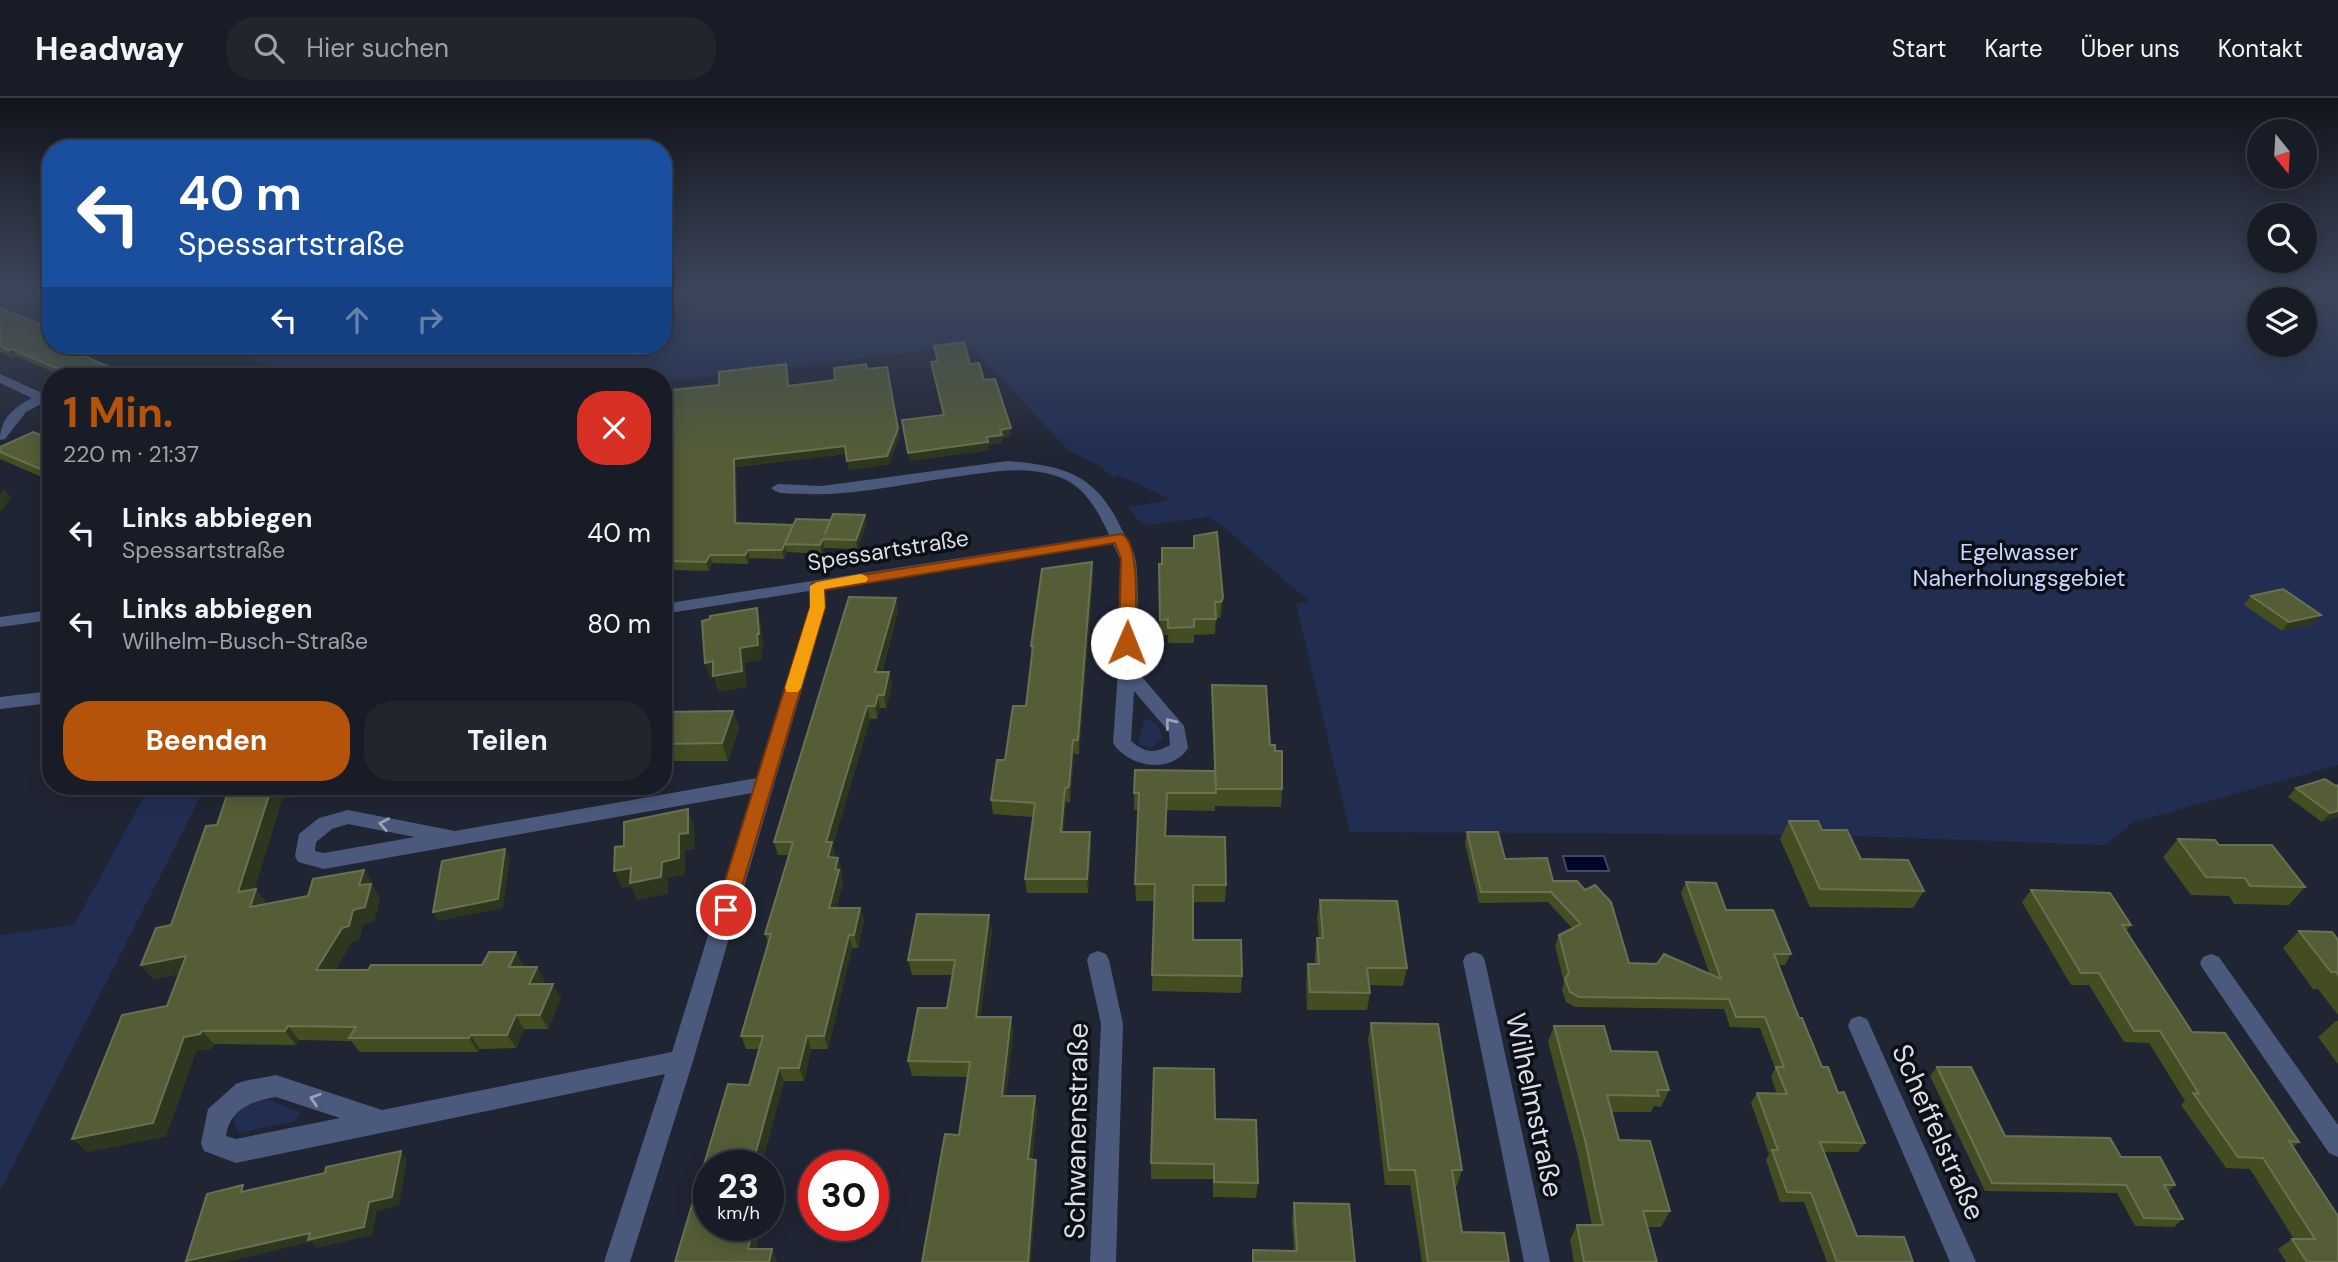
<!DOCTYPE html>
<html lang="de">
<meta charset="utf-8">
<style>
body{margin:0;font-family:"DM Sans",sans-serif;background:#21252e;color:#f1f3f6;height:100vh;display:flex;flex-direction:column;font-size:26px;white-space:nowrap}
*{box-sizing:border-box;margin:0}
p{font-size:23px;color:#9fa1a7}
.icon{flex:none;width:38px;height:38px;fill:none;stroke:currentColor;stroke-width:2;stroke-linecap:round;stroke-linejoin:round}
.map{position:relative;flex:1;overflow:hidden}
.side{position:absolute;left:42px;top:270px;width:630px;height:427px;display:flex;flex-direction:column;background:#181c26;border-radius:28px;box-shadow:0 4px 18px #0003,0 0 0 2px #363a43}
.side>*{flex:none}
.top-card{position:absolute;left:42px;top:42px;width:630px;height:214px;border-radius:28px;box-shadow:0 4px 18px #0003,0 0 0 2px #363a43;background:#1a4fa0;color:#fff;overflow:hidden}
.needle{width:46px;rotate:162deg}
.controls{position:absolute;left:2247px;top:21px;display:grid;gap:14px}
.controls a{display:grid;place-items:center;width:70px;height:70px;border-radius:50%;background:#181c26;box-shadow:0 4px 18px #0003,0 0 0 2px #363a43;font-size:35px}
.speed{position:absolute;left:693px;top:1052px;display:flex;gap:14px;font-size:35px;font-weight:700;text-align:center}
.speed>*{display:grid;place-content:center;width:91px;height:91px;border-radius:50%;background:#181c26;box-shadow:0 4px 18px #0003,0 0 0 2px #363a43;line-height:1}
.speed small{font-size:18px;font-weight:400}
.speed .limit{border:10px solid #d22;background:#fff;color:#111}
.pin{position:absolute;display:grid;place-items:center;width:60px;height:60px;color:#fff;margin:-30px;border:4px solid #fff;border-radius:50%;box-shadow:0 2px 7px #0007}
.me{position:absolute;width:77px;margin:-38px;rotate:1deg;stroke-linejoin:round;filter:drop-shadow(0 0 5px #0008)}
.turn{display:flex;align-items:center;gap:24px;height:147px;padding:0 21px;font-size:32px}
.turn .icon{width:91px;height:91px;stroke-width:2.5}
.turn b{display:block;font-size:49px;line-height:60px}
.lanes{display:flex;align-items:center;height:66px;padding:0 21px;background:#0003;justify-content:center;gap:35px;direction:ltr}
.lanes .off{opacity:.35}
.round{display:grid;place-items:center;flex:none;width:74px;height:74px;border-radius:28px;background:#21252e}
.overview{display:flex;align-items:center;justify-content:space-between;height:119px;padding:0 21px}
h1{font-size:42px;font-weight:700;line-height:52px;color:#b45309}
.button{display:flex;gap:14px;margin-top:auto;padding:14px 21px}
.button a{flex:1;height:80px;border-radius:28px;background:#b45309;color:#fff;font-size:28px;font-weight:700;line-height:80px;text-align:center}
.button a+a{background:#21252e;color:#f1f3f6}
ul{padding:0;list-style:none}
li{display:flex;align-items:center;gap:21px;height:91px;padding:0 21px}
li div{flex:1}
li b{display:block;font-size:26px}
li em{font-style:normal}
header{display:flex;align-items:center;gap:42px;box-sizing:border-box;height:98px;padding:0 35px;background:#181c26;border-bottom:2px solid #363a43}
header strong{font-size:33px}
nav{display:flex;gap:38px;margin-inline-start:auto;font-size:24px}
.search{width:490px;height:63px;background:#21252e;display:flex;align-items:center;gap:18px;box-sizing:border-box;padding:0 24px;border-radius:28px;color:#9fa1a7;font-size:26px}
.map>svg:first-child{display:block}
.green{fill:#212e52;fill-rule:evenodd}
.water{fill:#020729;stroke:#424862;stroke-width:2}
.lines{fill:none;stroke-linecap:round;stroke-linejoin:round}
.minor{fill:#4b597c;fill-rule:evenodd}
.wall{fill:#444d21}
.shaded-wall{fill:#2f361f}
.building{fill:#545d36;stroke:#697152;stroke-width:2}
.oneway{stroke:#99a2b7}
.route{fill:#b45309;stroke:#753606;stroke-width:2}
.slow{fill:#f59e0b}
.labels{text-anchor:middle;stroke-width:7;stroke-linejoin:round;paint-order:stroke}
.street-label{font-size:23px;fill:#d9dee7;stroke:#0c0f15}
.park-label{font-size:23px;fill:#c4d6ff;stroke:#0c0f15}
.near-street-label{font-size:28px;fill:#d9dee7;stroke:#0c0f15}
</style>
<header>
<strong>Headway</strong>
<div class="search"><svg class="icon" aria-label="search" viewBox="0 0 24 24"><circle cx="10" cy="10" r="6"/><path d="M15 15l6 6"/></svg>Hier suchen</div>
<nav><a>Start</a><a>Karte</a><a>Über uns</a><a>Kontakt</a></nav>
</header>
<div class="map">
<svg width="2338" height="1164" viewBox="0 0 2338 1164">
<rect width="100%" height="100%" fill="#202533"/>
<path class="green" d="M663 192H2317L2338 197V667L2134 724 2104 747 1827 737 1350 734 1296 505 1309 503 1219 425 1207 419 1149 427 1140 424 1128 409 1171 402 1121 378 1112 379 1100 368 1069 353 976 253 966 248 663 284V278H276L290 274 210 247H663ZM2259 201H2305V247H2259Z
M1145 620 1157 627 1163 640 1152 650 1138 646Z
M150 688H206L0 1093V837L74 827Z
M268 1001 301 1015 295 1023 239 1035 232 1020 248 1005Z"/>
<path class="water" d="M1563 758H1604L1609 773H1567Z"/>
<g class="lines">
<path class="minor" d="M0 276 51 299V308L43 305 26 314 5 341 0 342C0 321 14 309 32 300L0 285Z
M1008 363C1064 368 1095 375 1121 430 1126 440 1134 451 1136 463 1140 498 1136 537 1136 572L1184 628 1188 650C1171 677 1128 669 1113 645L1118 573 1120 461 1113 446 825 491 826 509 693 963 630 1164H604L665 976 236 1065 204 1053 201 1045 208 1011 236 986 244 983 276 977 382 1012 672 954 752 695 324 771 298 764 295 758 299 736 319 720 348 712 455 733 757 680 810 509 809 493 663 516V506L1109 437C1100 416 1085 389 1062 380 1029 367 995 373 961 378 912 384 856 398 807 396 795 395 779 398 771 390L778 386 822 388ZM1134 593 1169 634 1170 647C1153 656 1145 655 1131 643ZM348 726 415 739 324 755 315 753 316 744 332 731ZM276 999 340 1020 236 1041 226 1038C230 1011 252 1003 276 999Z
M51 512V522L0 529V519Z
M51 593V605L0 611V599Z
M1098 853 1106 856 1109 862 1123 926 1116 1164H1090L1101 926 1087 862 1090 856Z
M1474 854 1482 857 1485 863 1550 1164H1524L1463 863 1466 857Z
M2211 856 2219 859 2338 1027V1059L2329 1055 2203 871 2200 865 2203 859Z
M1859 918 1867 921 1976 1164H1950L1848 928 1851 921Z"/>
</g>
<path class="wall" d="M0 210 51 247 116 272 147 278H63L17 258 13 260 0 254Z
M934 248 970 266 984 282 1011 338 1002 340V345L989 347V352L910 363 902 322 943 317 931 264 937 263Z
M786 266 789 288 835 282 867 271 899 339 889 366 849 372 846 356 736 369 737 425 793 427 865 417 867 425 857 451 824 450 822 456 787 454 784 461 750 460 748 466 712 465 709 473 674 472 671 478H663V293L719 287Z
M51 341V383L0 361V349Z
M1217 434 1222 516 1220 520H1216L1215 536 1194 537V545H1168V537H1160L1159 466H1162L1194 450V438Z
M1092 464 1093 478 1079 656H1074L1070 704H1066L1063 734 1091 748 1088 795H1027L1025 781 1033 719 993 716 991 702 1026 608 1032 561 1031 548Z
M2251 498 2314 526 2282 533 2244 507Z
M849 499 896 500 898 513 882 574H889L892 587 886 610H880L877 621H870L833 747 835 760H838L842 773 841 777 843 785 836 810H860L864 823 858 850H852L828 951H811L804 983H784L761 1068H709V1127H762L756 1151H772L777 1164H675L728 986 749 987 760 951H746L741 938 768 845 765 836 789 757H778L774 744Z
M1212 587 1270 647 1282 691 1281 709 1215 708V713L1167 712 1166 738 1226 787 1225 804H1193V842L1242 878 1241 895 1152 893 1154 803H1136L1135 786 1138 712H1134V695L1214 673 1212 604Z
M733 613 739 630 728 663H663V614Z
M2338 687V719L2322 724 2288 699 2296 690Z
M230 688H529L523 698H461L458 694H301L300 698 282 701 254 792 267 806 373 786 372 788 380 800 374 823 363 826 359 842 352 844 335 872 524 868 523 869 545 883 543 886 561 900 548 931H524L516 950 480 951 478 954H360L351 943 299 942 296 947 214 946 213 950 196 953 166 1038 87 1054 167 908 179 876 153 881 141 867 171 827 217 727Z
M1789 723 1822 732 1861 761 1924 793 1913 810 1810 809 1780 741Z
M1467 734 1505 761 1553 783 1629 865 1710 877 1681 795 1686 784 1791 856 1785 867H1778L1799 920 1822 969 1838 995 1865 1045 1858 1054H1824L1857 1138 1913 1164H1827L1804 1104H1780L1766 1062 1769 1056 1751 1005 1757 995 1777 996 1771 979 1775 970 1760 930 1730 929 1724 911 1575 909 1566 904 1562 892 1564 884 1555 848 1559 837 1572 830 1548 804 1479 805 1465 745Z
M2178 741 2219 747 2305 789 2289 807 2234 806 2229 798 2191 797 2163 759Z
M2031 792 2131 827 2126 833 2192 934 2299 1044 2293 1049 2338 1164H2286L2278 1151 2292 1141H2294L2250 1071 2226 1070 2181 1007 2185 1003 2149 945 2124 944 2089 887H2071L2022 804Z
M1320 802 1407 870 1403 888 1369 887 1370 895 1367 912H1307L1306 884 1308 866H1315V858L1317 840H1319L1317 820Z
M992 832 980 919H1011L1013 934 1006 998H1035L1037 1013 1032 1062 1038 1076 959 1037 968 979 912 978 908 963 947 910 952 877H912L908 862Z
M2299 833 2338 842V917L2318 891H2313L2283 850Z
M2336 923H2338V966L2318 939Z
M1371 925 1462 1072 1457 1088H1454L1462 1134 1509 1164H1422L1410 1087H1385L1368 941Z
M1554 928 1611 953 1669 992 1661 1009 1654 1008 1651 1014H1611L1619 1042 1670 1113 1661 1129H1647L1657 1164H1574L1570 1142 1577 1127H1592L1578 1058 1548 944Z
M1937 969 2005 1038 2121 1059 2175 1087 2168 1094 2183 1121 2174 1129 2135 1128 2117 1095 1985 1093 1930 978Z
M1215 1021 1258 1085 1256 1100 1213 1099V1081H1151V1065Z
M1294 1105 1355 1164H1252L1253 1152 1294 1153 1292 1121Z"/>
<path class="shaded-wall" d="M51 236V245L42 239Z
M12 251 17 258 13 260 8 252Z
M1011 330V338L1002 340V345L989 347V352L910 363 908 355 987 339 1000 332Z
M898 331 899 339 889 366 849 372 847 363Z
M845 348 846 356 736 369 738 434 735 425 734 361Z
M48 368 51 372V381L45 373Z
M4 391 11 400 0 414V397Z
M865 417 867 425 857 451 856 442Z
M793 427 785 446 787 454 784 461 782 452Z
M823 441 824 450 822 456 820 447Z
M748 452 750 460 748 466 745 457Z
M710 457 712 465 709 473 706 464Z
M671 463 674 472 671 478 668 470Z
M1092 464 1093 478 1079 656 1078 642Z
M896 500 898 513 878 587 875 574Z
M1223 500 1222 516 1220 520 1221 504Z
M757 510 761 526 764 551 761 552 762 562 745 565 747 589 718 594 714 579 710 580 705 565 740 550 757 536Z
M2321 517 2314 526 2282 533 2289 524Z
M889 574 892 587 886 610 884 597Z
M878 597 880 610 877 621 875 608Z
M867 608 870 621 833 747 836 758 832 773 828 759 826 744Z
M733 613 739 630 728 663 722 645Z
M1073 642 1074 656 1070 704 1069 689Z
M272 688H297L301 694 300 698 282 701 249 809 238 794Z
M518 688H529L523 698Z
M1065 690 1066 704 1062 748 1061 734Z
M688 711 694 728 695 751 685 753V777L668 780V796L637 802 631 788 622 790 614 773 662 764 679 736Z
M2338 713V719L2322 724 2330 715Z
M1090 734 1091 748 1088 795 1087 781Z
M505 751 510 760 503 810 438 823 433 814Z
M838 760 842 773 841 777 843 785 833 823 829 810 835 771Z
M364 772 373 786 372 788 380 800 374 823 363 826 359 842 352 844 326 886 316 872 359 787Z
M256 791 267 805 261 823 250 809Z
M860 810 864 823 858 850 854 837Z
M989 817 992 832 978 934 976 919Z
M849 837 852 850 828 951 824 938Z
M516 854 524 868 517 883 509 869Z
M186 858 198 872 153 881 141 867Z
M537 869 545 883 537 900 529 886Z
M553 886 561 900 548 931 540 917Z
M516 917 524 931 516 950 507 937Z
M1011 919 1013 934 1004 1013 1002 998Z
M288 928 299 942 296 947 285 933Z
M202 933 214 946 213 950 196 953 166 1038 87 1054 72 1041 184 939Z
M471 937 480 951 478 954 469 940Z
M807 938 811 951 804 983 799 970Z
M779 970 784 983 761 1068H752Z
M1035 998 1037 1013 1030 1076 1028 1061Z
M401 1053 407 1062 399 1107 377 1113 372 1137 317 1150 311 1144 226 1164H187L186 1163 369 1104Z
M1036 1062 1038 1076 1031 1164H1028Z
M754 1127H762L753 1162 748 1151Z
M772 1151 777 1163V1164H769Z"/>
<path class="building" d="M0 210 51 231V236L42 239 51 243V247H59L116 272 126 269 147 278H75L12 251 8 252 0 248Z
M964 244 970 266 979 265 984 282 995 281 1011 330 1000 332 1002 337 987 339 988 344 908 355 902 322 944 317 931 264 938 263 934 248Z
M786 266 788 288 835 282 834 270 866 266 867 271 887 269 898 331 887 358 847 363 845 348 734 361 735 425 793 427 782 452H748L745 457H710L706 464 671 463 668 470H663V293L719 287V274Z
M33 334 51 341V370L48 368 45 373 0 354V349Z
M833 416 865 417 856 442 823 441 820 447 785 446 796 421 830 422 825 436Z
M1217 434 1223 500 1221 504H1215L1216 521H1194V529L1168 530V521L1160 522 1159 466H1162V450H1194V438Z
M1092 464 1078 642H1073L1069 689 1065 690 1061 734H1090L1087 781H1025L1035 705 991 702 997 662H1005L1013 608H1026L1033 548H1031L1042 471Z
M2283 491 2321 517 2289 524 2251 498Z
M849 499 896 500 875 574H889L884 597H878L875 608H867L826 744H832L828 759 838 760 835 771 839 772 829 810H860L854 837H849L824 938H807L799 970H779L752 1068H709V1127H754L748 1151H772L769 1164H675L728 986 749 987 763 938H741L771 836H765L793 744H774Z
M757 510 759 536H757L758 547 740 550 742 573 713 578V563L705 565 702 523 710 521V518Z
M1212 587 1266 588 1270 647H1275V653H1282V691H1216Z
M733 613 722 645 663 646V614Z
M1135 672 1215 673 1216 695H1167L1165 738 1225 739 1226 787H1193V842H1241L1242 878 1152 877 1155 786H1135L1139 695H1134Z
M2325 681 2336 688 2338 687V713L2330 715 2296 690Z
M230 688H272L238 794 256 791 250 809 308 798 313 781 364 772 359 787 371 786 365 809 353 812 349 828 342 830 316 872H368L371 867H482L489 854H516L509 869H537L529 886H553L540 917H516L507 937H471L469 940H349L356 929 288 928 285 933H202L200 936 184 939 153 1025 72 1041 122 917 167 908 186 858 141 867 156 830 171 827 206 728 217 727Z
M688 711V735L679 736V760L662 764 661 779 630 785 631 770 614 773 615 749 624 748V724Z
M1789 723H1818L1822 732H1847L1861 761 1908 762 1924 793 1820 791Z
M1467 734H1498L1505 761 1547 760 1553 783H1577L1585 792 1595 787 1611 804 1629 865 1657 866 1664 856 1721 881 1686 784 1716 785 1726 812H1773L1791 856H1774L1799 920H1802L1822 969H1828L1838 995 1844 994 1865 1045 1820 1044 1857 1138 1904 1139 1913 1164H1837L1811 1095 1787 1094 1772 1052H1778L1757 995 1787 996 1776 969H1784L1765 919H1736L1729 901 1579 899 1570 894 1565 881 1569 875 1559 837 1581 826 1551 794H1481Z
M2178 741 2215 742 2219 747H2272L2305 789 2250 788 2245 780 2206 779Z
M505 751 498 801 433 814 442 763Z
M2031 792 2110 795 2131 827H2122L2192 934 2225 935 2299 1044 2289 1043 2338 1118V1164H2307L2292 1141H2315L2263 1060 2238 1059 2193 995 2199 996 2160 933H2134L2099 875H2081Z
M1320 802 1397 803 1407 870H1367L1370 895 1310 894 1308 866H1319L1317 840H1323Z
M917 816 989 817 976 919H1011L1002 998H1035L1028 1061 1036 1062 1028 1164H922L945 1036 959 1037 970 964 908 963 918 910H947L955 862H908Z
M2299 833 2332 834 2338 842V877L2336 874H2331Z
M1371 925 1438 926 1462 1072H1452L1462 1134 1504 1135 1509 1164H1428L1415 1072H1389Z
M1554 928H1604L1611 953 1657 954 1669 992H1657L1659 998 1607 997 1619 1042 1650 1043 1670 1113H1643L1657 1164H1584L1577 1127H1603L1585 1042Z
M1937 969H1971L2005 1038 2110 1040 2121 1059H2160L2175 1087H2164L2183 1121 2144 1120 2126 1087 1992 1085Z
M1154 970 1214 971 1215 1021 1256 1022 1258 1085 1214 1084V1066L1151 1065Z
M401 1053 392 1099 369 1104 364 1129 308 1142 310 1135 186 1163 207 1096 243 1087 241 1094 325 1075 326 1069Z
M1294 1105 1349 1106 1355 1164H1253V1152L1297 1153Z"/>
<defs><path id="oneway-chevron" d="M-2-3.5L2.5 0L-2 3.5" fill="none" stroke-width="1.6" stroke-linecap="round" stroke-linejoin="round" transform="scale(1.75)"/></defs>
<g class="oneway">
<use href="#oneway-chevron" transform="translate(1170 625) rotate(-129)"/>
<use href="#oneway-chevron" transform="translate(384 726) rotate(-169)"/>
<use href="#oneway-chevron" transform="translate(315 1001) rotate(-162)"/>
</g>
<linearGradient id="sky" x2="0" y2="1"><stop stop-color="#12141c"/><stop offset="0.54" stop-color="#3c465b"/><stop offset="1" stop-color="#3c465b" stop-opacity="0"/></linearGradient>
<rect width="2338" height="355" fill="url(#sky)"/>
<path class="route" d="M1121 436C1142 443 1135 524 1135 545L1127 550 1119 545 1121 461 1115 445 824 492 825 509 735 812 733 817 726 820 719 817 716 812 810 509 812 485Z"/>
<path class="slow" d="M861 476 866 478 868 481 866 484 824 491 825 509 801 590 798 594H787L785 590 810 509V488L817 484Z"/>
<g class="labels">
<g class="street-label">
<text transform="translate(888 452) rotate(-9)" y="8">Spessartstraße</text>
</g>
<g class="park-label">
<text x="2019" y="462">Egelwasser<tspan x="2019" dy="26">Naherholungsgebiet</tspan></text>
</g>
<g class="near-street-label">
<text transform="translate(1535 1007) rotate(78)" y="10">Wilhelmstraße</text>
<text transform="translate(1076 1033) rotate(-89)" y="10">Schwanenstraße</text>
<text transform="translate(1939 1034) rotate(66)" y="10">Scheffelstraße</text>
</g>
</g>
</svg>
<div class="controls">
<a><svg class="needle" viewBox="-14 -14 28 28"><path d="M0-13l5 13h-10z" fill="#e53935"/><path d="M0 13l5-13h-10z" fill="#9fa1a7"/></svg></a>
<a><svg class="icon" aria-label="search" viewBox="0 0 24 24"><circle cx="10" cy="10" r="6"/><path d="M15 15l6 6"/></svg></a>
<a><svg class="icon" aria-label="layers" viewBox="0 0 24 24"><path d="M12 4l9 5-9 5-9-5zM3 14l9 5 9-5"/></svg></a>
</div>
<div class="speed"><div>23<small>km/h</small></div><div class="limit">30</div></div>
<div class="pin" style="left:726px;top:812px;background:#d93025"><svg class="icon" aria-label="arrive" viewBox="0 0 24 24"><path d="M6 21V4h12l-3 4 3 4H6"/></svg></div>
<svg class="me" style="left:1127px;top:545px" viewBox="-20 -20 40 40"><circle r="19" fill="#fff"/><path d="M0-13L10 11 0 6-10 11z" fill="#b45309"/></svg>
<div class="top-card">
<div class="turn"><svg class="icon" aria-label="left" viewBox="0 0 24 24"><path d="M17 20v-9H6M10 6l-5 5 5 5"/></svg><div><b>40 m</b>Spessartstraße</div></div>
<div class="lanes"><svg class="icon" aria-label="left" viewBox="0 0 24 24"><path d="M17 20v-9H6M10 6l-5 5 5 5"/></svg><svg class="icon off" aria-label="ahead" viewBox="0 0 24 24"><path d="M12 20V5M6 11l6-6 6 6"/></svg><svg class="icon off" aria-label="right" viewBox="0 0 24 24"><path d="M7 20v-9h11M14 6l5 5-5 5"/></svg></div>
</div>
<section class="side">
<div class="overview"><div><h1>1 Min.</h1><p>220 m · 21:37</p></div><a class="round" style="background:#d93025;color:#fff"><svg class="icon" aria-label="close" viewBox="0 0 24 24"><path d="M6 6l12 12M18 6L6 18"/></svg></a></div>
<ul>
<li><svg class="icon" aria-label="left" viewBox="0 0 24 24"><path d="M17 20v-9H6M10 6l-5 5 5 5"/></svg><div><b>Links abbiegen</b><p>Spessartstraße</p></div><em>40 m</em></li>
<li><svg class="icon" aria-label="left" viewBox="0 0 24 24"><path d="M17 20v-9H6M10 6l-5 5 5 5"/></svg><div><b>Links abbiegen</b><p>Wilhelm-Busch-Straße</p></div><em>80 m</em></li>
</ul>
<div class="button"><a>Beenden</a><a>Teilen</a></div>
</section>
</div>
